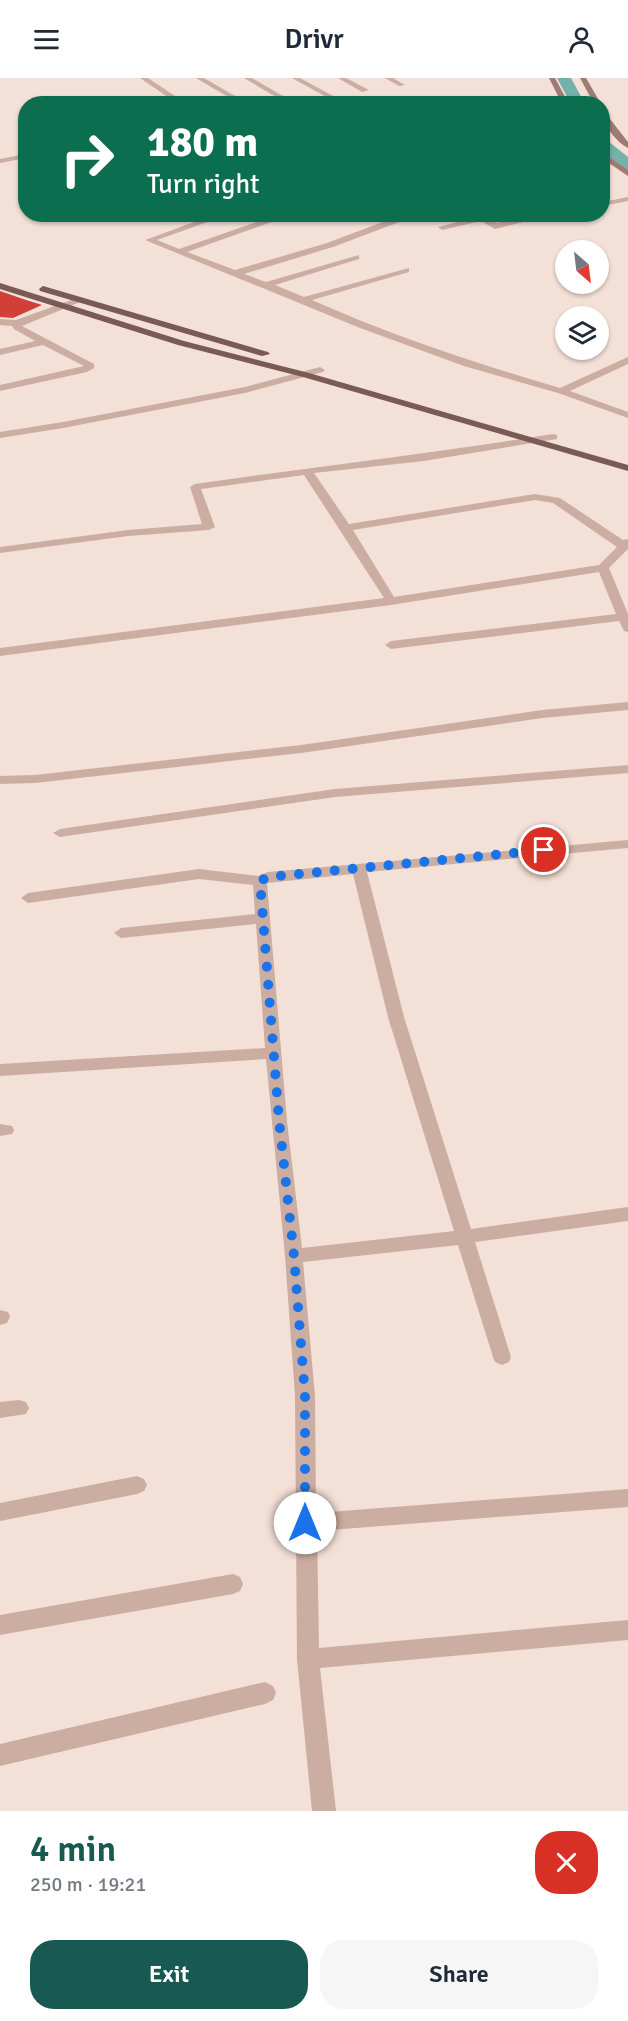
<!DOCTYPE html>
<meta charset="utf-8">
<style>
body{margin:0;font-family:Signika,sans-serif;background:#f6f6f7;color:#1f2937;height:100vh;display:flex;flex-direction:column;font-size:22px;white-space:nowrap}
*{box-sizing:border-box;margin:0}
p{font-size:20px;color:#747a83}
.icon{flex:none;width:33px;height:33px;fill:none;stroke:currentColor;stroke-width:2;stroke-linecap:round;stroke-linejoin:round}
.map{position:relative;height:1733px;overflow:hidden}
.drawer{display:flex;flex-direction:column;background:#fff;flex:1}
.drawer>*{flex:none}
.banner{position:absolute;left:18px;top:18px;width:592px;height:126px;border-radius:24px;box-shadow:0 2px 4px #0004;background:#0b6e4f;color:#fff;overflow:hidden}
.needle{width:39px;rotate:152deg}
.tools{position:absolute;left:555px;top:162px;display:grid;gap:12px}
.tools a{display:grid;place-items:center;width:54px;height:54px;border-radius:50%;background:#fff;box-shadow:0 2px 4px #0004;font-size:30px}
.pin{position:absolute;display:grid;place-items:center;width:51px;height:51px;color:#fff;margin:-26px;border:3px solid #fff;border-radius:50%;box-shadow:0 2px 6px #0007}
.me{position:absolute;width:66px;margin:-33px;rotate:0deg;stroke-linejoin:round;filter:drop-shadow(0 0 4px #0008)}
.turn{display:flex;align-items:center;gap:21px;height:126px;padding:0 30px;font-size:27px}
.turn .icon{width:78px;height:78px;stroke-width:2.5}
.turn b{display:block;font-size:42px;line-height:51px}
.round{display:grid;place-items:center;flex:none;width:63px;height:63px;border-radius:24px;background:#f6f6f7}
.overview{display:flex;align-items:center;justify-content:space-between;height:102px;padding:0 30px}
h1{font-size:36px;font-weight:600;line-height:45px;color:#185a52}
.action{display:flex;gap:12px;margin-top:auto;padding:12px 30px}
.action a{flex:1;height:69px;border-radius:24px;background:#185a52;color:#fff;font-size:24px;font-weight:600;line-height:69px;text-align:center}
.action a+a{background:#f6f6f7;color:#1f2937}
header{display:flex;justify-content:space-between;align-items:center;height:78px;padding:0 30px;background:#fff;font-size:27px;font-weight:600}
.map>svg:first-child{display:block}
.lines{fill:none;stroke-linecap:round;stroke-linejoin:round}
.canal{fill:#74b2a9;fill-rule:evenodd}
.building{fill:#d04038}
.street{fill:#ccada2;fill-rule:evenodd}
.secondary{fill:#9f7b73;fill-rule:evenodd}
.primary{fill:#795a55;fill-rule:evenodd}
.route{stroke:#1a73e8;stroke-width:10;stroke-dasharray:0 18}
</style>
<header><svg class="icon" aria-label="menu" viewBox="0 0 24 24"><path d="M4 6h16M4 12h16M4 18h16"/></svg>Drivr<svg class="icon" aria-label="person" viewBox="0 0 24 24"><circle cx="12" cy="8" r="4"/><path d="M4 21q1-7 8-7t8 7"/></svg></header>
<div class="map">
<svg width="628" height="1733" viewBox="0 0 628 1733">
<rect width="100%" height="100%" fill="#f3e0d7"/>
<g class="lines">
<path class="canal" d="M557 0H571L585 26H571Z
M603 61 608 63 628 79V92L622 90 603 74Z"/>
</g>
<path class="building" d="M0 213 23 221 42 227 13 240 0 239Z"/>
<g class="lines">
<path class="street" d="M140 0H148L187 26H178Z
M196 0H204L249 26H240Z
M244 0H252L297 26H288Z
M292 0H300L348 26H339Z
M338 0H346L369 12 362 14Z
M385 0H393L405 7 399 8Z
M26 76V80L0 85V81Z
M628 119V123L603 128V124Z
M216 136H230L157 162 179 171 280 136H294L187 174 235 192 327 165 396 139H402V143L333 169 244 196 266 204 359 177V181L275 207 304 219 409 190V194L312 222C393 258 475 285 560 310L628 279V286L570 313 628 334V340L558 315 464 288 360 250 145 162Z
M470 136 488 138 496 145 538 136H556L495 151 481 143 442 152 438 149 474 140Z
M77 220 85 222 22 248 94 286V290L87 294 0 313V307L84 288 43 267 0 277V271L35 263 14 251 12 248 0 247V241L16 242Z
M320 289 325 292 323 294 245 315 63 350 0 360V354L63 344 245 309Z
M553 356 557 357V361L424 383 314 395 349 446 535 416 560 420 623 462 628 461V471L609 490 628 536V554L624 553 619 543 391 571 385 567 391 563 616 536 599 494 391 527 0 578V570L384 520 304 397 201 411 215 449 209 452 128 458 0 475V469L128 452 202 446 190 409 195 406C314 389 434 375 553 356ZM535 422 553 425 617 469 599 487 394 519 353 452Z
M628 624V632L542 640 301 675 35 705 0 706V698L35 697 301 667 542 632Z
M628 687V695L335 719 60 759 53 755 60 751 335 711Z
M628 762V770L367 794 404 939 471 1151 628 1129V1143L475 1164 511 1279 509 1284 502 1287 495 1284 493 1279 458 1167 303 1184 315 1318 316 1435 628 1411V1429L317 1453 319 1570 628 1542V1562L320 1590 336 1733H312L297 1581 295 1318 285 1178 266 981 0 998V986L265 970 256 846 121 860 114 855 121 850 255 836 253 807 199 801 28 825 21 820 28 815 199 791 258 798 268 794ZM353 796 388 939 454 1153 302 1170 287 1043 267 805Z
M0 1046 12 1048 14 1052 12 1056 0 1058Z
M0 1232 8 1234 10 1239 7 1245 0 1247Z
M19 1322 26 1324 29 1330 26 1336 0 1340V1324Z
M137 1398 144 1401 147 1407 144 1413 137 1416 0 1443V1425Z
M233 1496 240 1499 243 1506 240 1513 233 1516 0 1557V1537Z
M265 1604 273 1608 276 1615 273 1622 265 1626 0 1688V1666Z"/>
<path class="secondary" d="M549 0H555L569 26H562Z
M580 0H586L601 26H594Z
M603 32 628 64V70C615 63 603 47 603 32Z
M603 75 628 92V98L603 81Z"/>
<path class="primary" d="M0 205 184 263 309 295 628 387V393L303 299 178 267 0 211Z
M43 208 268 274 270 276 262 278 40 213 39 211Z"/>
</g>
<g class="lines">
<path class="route" d="M305 1445V1318L294 1178 279 1042 260 803 268 799 544 772"/>
</g>
</svg>
<div class="tools">
<a><svg class="needle" viewBox="-14 -14 28 28"><path d="M0-13l5 13h-10z" fill="#e53935"/><path d="M0 13l5-13h-10z" fill="#747a83"/></svg></a>
<a><svg class="icon" aria-label="layers" viewBox="0 0 24 24"><path d="M12 4l9 5-9 5-9-5zM3 14l9 5 9-5"/></svg></a>
</div>
<div class="pin" style="left:544px;top:772px;background:#d93025"><svg class="icon" aria-label="arrive" viewBox="0 0 24 24"><path d="M6 21V4h12l-3 4 3 4H6"/></svg></div>
<svg class="me" style="left:305px;top:1445px" viewBox="-20 -20 40 40"><circle r="19" fill="#fff"/><path d="M0-13L10 11 0 6-10 11z" fill="#1a73e8"/></svg>
<div class="banner">
<div class="turn"><svg class="icon" aria-label="right" viewBox="0 0 24 24"><path d="M7 20v-9h11M14 6l5 5-5 5"/></svg><div><b>180 m</b>Turn right</div></div>
</div>
</div>
<section class="drawer">
<div class="overview"><div><h1>4 min</h1><p>250 m · 19:21</p></div><a class="round" style="background:#d93025;color:#fff"><svg class="icon" aria-label="close" viewBox="0 0 24 24"><path d="M6 6l12 12M18 6L6 18"/></svg></a></div>
<div class="action"><a>Exit</a><a>Share</a></div>
</section>
